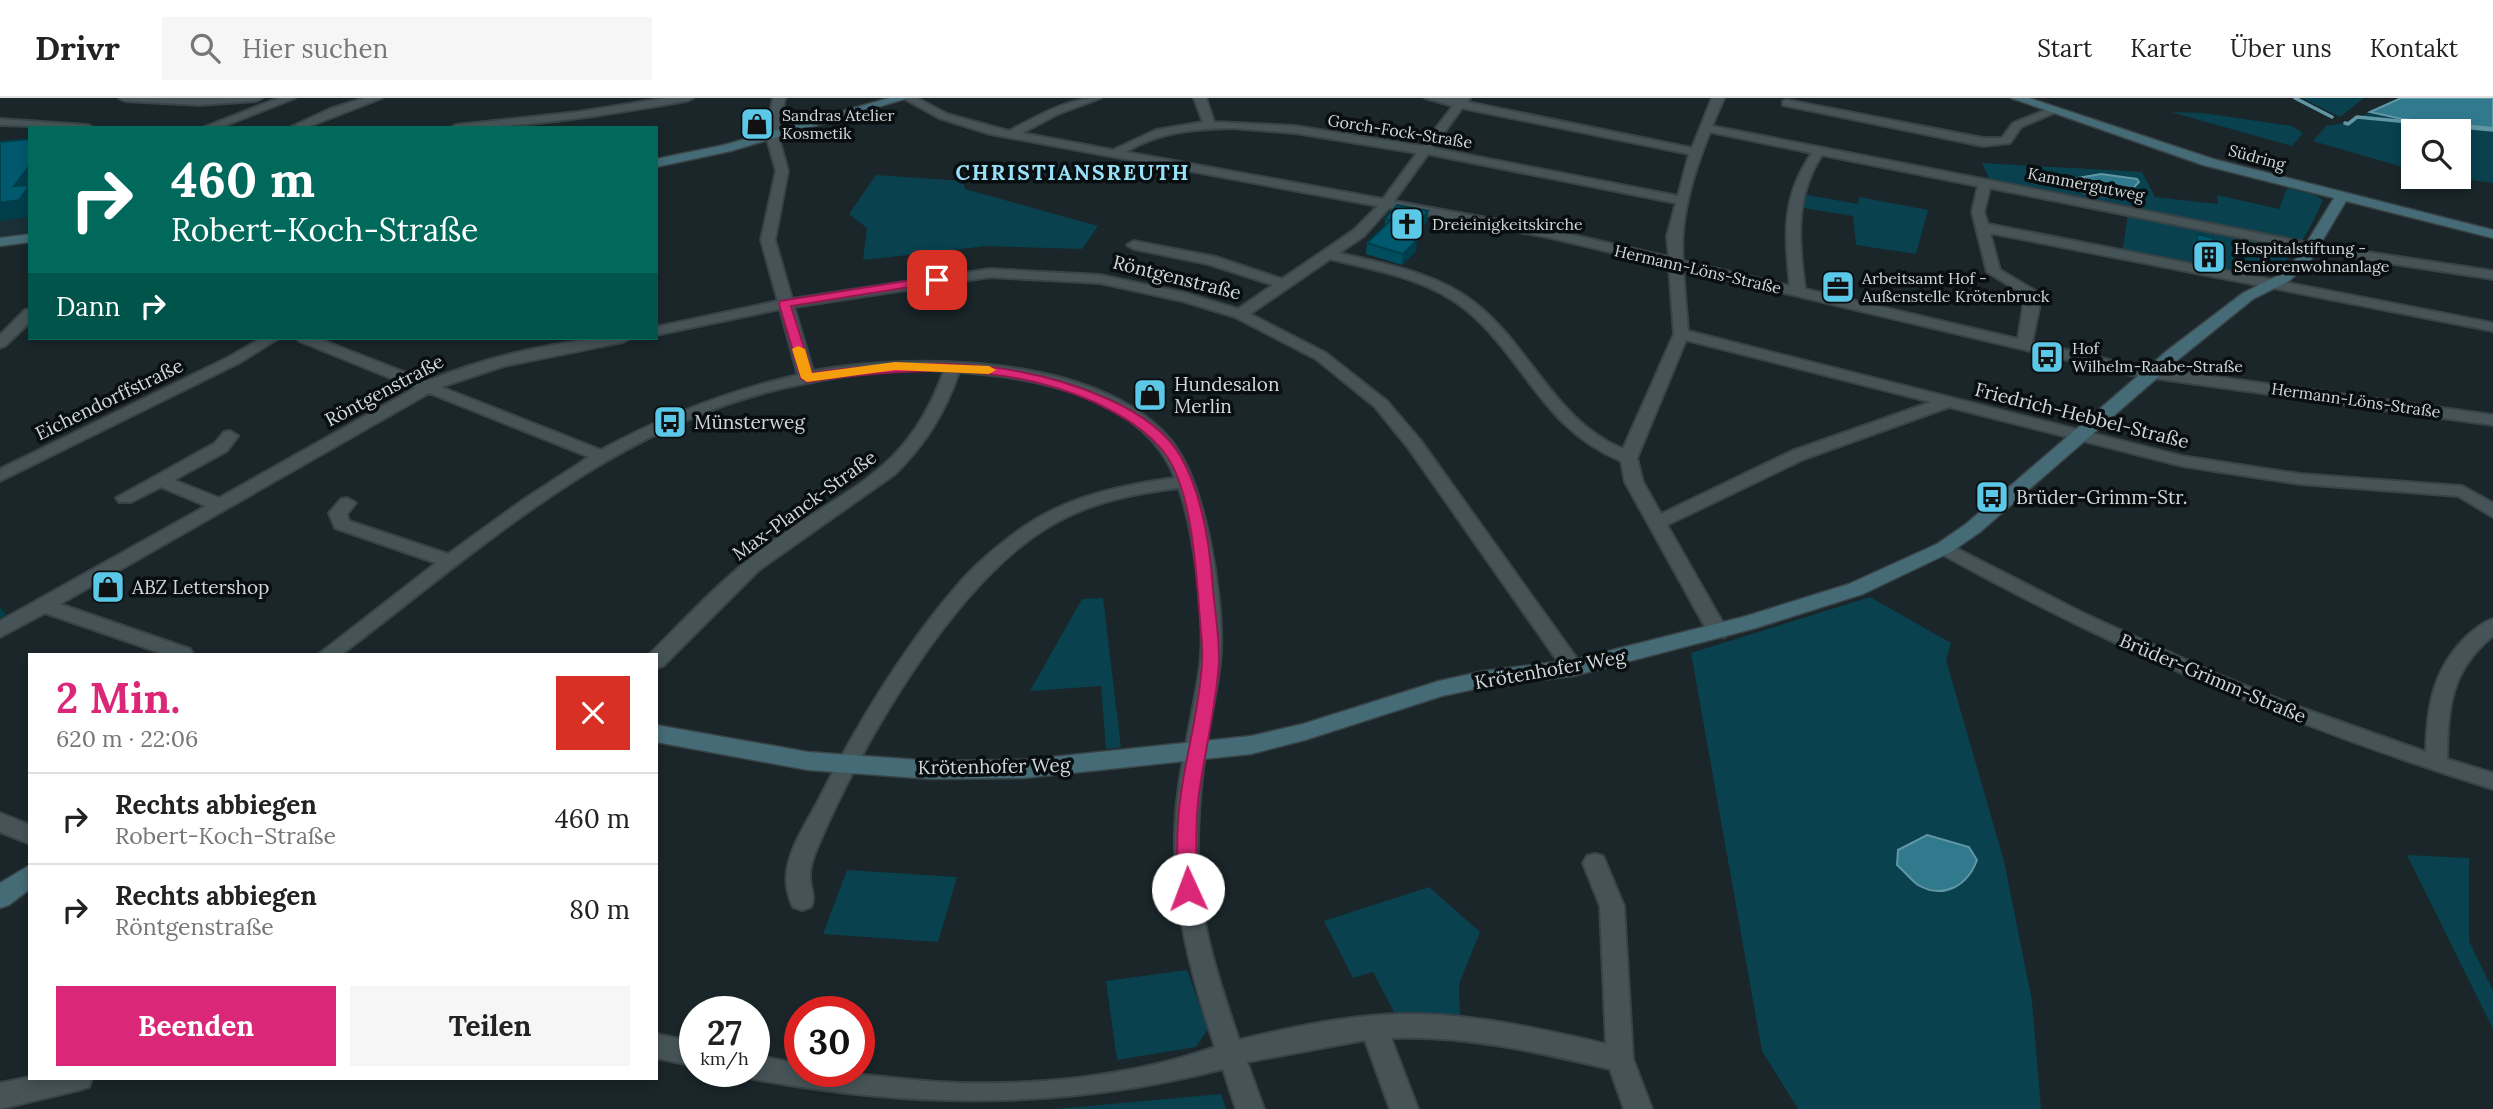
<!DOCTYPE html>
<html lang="de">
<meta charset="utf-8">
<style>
body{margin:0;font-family:Lora,serif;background:#f6f6f6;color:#222;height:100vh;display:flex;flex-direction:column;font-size:26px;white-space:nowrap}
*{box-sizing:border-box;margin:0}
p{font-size:23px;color:#767676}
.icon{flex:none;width:38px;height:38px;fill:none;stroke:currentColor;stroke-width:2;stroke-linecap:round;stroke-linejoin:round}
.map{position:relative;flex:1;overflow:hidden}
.drawer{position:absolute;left:28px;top:555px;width:630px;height:427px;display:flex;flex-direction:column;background:#fff;border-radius:0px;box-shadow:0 4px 10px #0003}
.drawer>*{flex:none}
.banner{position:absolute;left:28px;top:28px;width:630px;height:214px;border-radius:0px;box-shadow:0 4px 10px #0003;background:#00695c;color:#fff;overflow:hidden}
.tools{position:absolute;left:2401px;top:21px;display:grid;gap:14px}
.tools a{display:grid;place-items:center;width:70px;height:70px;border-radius:0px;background:#fff;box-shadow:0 4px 10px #0003;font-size:35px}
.speed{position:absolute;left:679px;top:898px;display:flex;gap:14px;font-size:35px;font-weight:700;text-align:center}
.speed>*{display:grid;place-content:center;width:91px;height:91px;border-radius:50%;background:#fff;box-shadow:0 4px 10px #0003;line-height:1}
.speed small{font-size:18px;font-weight:400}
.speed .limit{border:10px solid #d22;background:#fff;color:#111}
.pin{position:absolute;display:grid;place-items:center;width:60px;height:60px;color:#fff;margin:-30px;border-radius:14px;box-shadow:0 4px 10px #0006}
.me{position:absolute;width:77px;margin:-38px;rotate:358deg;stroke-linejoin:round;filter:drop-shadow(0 0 5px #0008)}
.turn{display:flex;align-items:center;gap:24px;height:147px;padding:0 28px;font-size:32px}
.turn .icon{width:91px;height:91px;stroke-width:2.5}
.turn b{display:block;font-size:49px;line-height:60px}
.then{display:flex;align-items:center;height:66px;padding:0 28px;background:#0003;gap:14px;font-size:26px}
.round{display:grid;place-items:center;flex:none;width:74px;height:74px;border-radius:0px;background:#f6f6f6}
.headline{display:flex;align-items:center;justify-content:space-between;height:119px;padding:0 28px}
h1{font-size:42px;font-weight:800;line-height:52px;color:#db2777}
.action{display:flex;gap:14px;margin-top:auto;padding:14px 28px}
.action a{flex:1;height:80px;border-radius:0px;background:#db2777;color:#fff;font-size:28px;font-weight:800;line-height:80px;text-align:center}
.action a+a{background:#f6f6f6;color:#222}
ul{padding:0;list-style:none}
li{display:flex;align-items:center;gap:21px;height:91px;padding:0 28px;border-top:2px solid #e0e0e0}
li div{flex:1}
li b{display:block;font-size:26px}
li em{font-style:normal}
header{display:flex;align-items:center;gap:42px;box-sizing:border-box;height:98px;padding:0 35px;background:#fff;border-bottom:2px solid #e0e0e0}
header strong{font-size:33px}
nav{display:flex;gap:38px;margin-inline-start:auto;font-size:24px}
.search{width:490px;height:63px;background:#f6f6f6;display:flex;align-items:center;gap:18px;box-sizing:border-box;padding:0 24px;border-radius:0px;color:#767676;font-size:26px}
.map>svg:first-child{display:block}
.built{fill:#1b3036}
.green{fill:#09414e}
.water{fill:#317a8e;stroke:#6196a5;stroke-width:2}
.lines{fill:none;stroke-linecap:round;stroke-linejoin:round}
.stream{stroke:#6196a5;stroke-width:3.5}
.street-casing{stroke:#394346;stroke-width:4}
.secondary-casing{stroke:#394346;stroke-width:3}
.street{fill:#465458;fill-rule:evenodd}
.secondary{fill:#456b76;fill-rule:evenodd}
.wall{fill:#004d5e}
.shaded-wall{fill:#003e4c}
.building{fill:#00596d;stroke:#003e4c;stroke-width:2}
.route{fill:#db2777;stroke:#8e194d;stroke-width:2}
.slow{fill:#f59e0b}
.labels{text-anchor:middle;stroke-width:7;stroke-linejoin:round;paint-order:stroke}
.far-poi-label{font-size:16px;fill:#d0d8da;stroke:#090e10;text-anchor:start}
.far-street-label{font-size:16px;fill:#d0d8da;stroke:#090e10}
.street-label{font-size:19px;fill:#d0d8da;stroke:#090e10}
.poi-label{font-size:19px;fill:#d0d8da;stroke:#090e10;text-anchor:start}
.far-district-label{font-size:21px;font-weight:bold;letter-spacing:2px;fill:#97e2f8;stroke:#090e10}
</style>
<header>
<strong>Drivr</strong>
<div class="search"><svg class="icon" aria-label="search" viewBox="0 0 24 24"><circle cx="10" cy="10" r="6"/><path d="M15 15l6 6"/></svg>Hier suchen</div>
<nav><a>Start</a><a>Karte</a><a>Über uns</a><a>Kontakt</a></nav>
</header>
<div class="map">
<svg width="2493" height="1011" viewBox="0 0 2493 1011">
<rect width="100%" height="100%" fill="#1a262a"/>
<path class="built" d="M30 119V134L0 138V123Z"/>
<path class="green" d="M2302 0H2364L2340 19Z
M2171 14 2203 15 2292 28 2303 35 2292 48Z
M2370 14 2402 21 2493 30V85L2450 79H2459V33H2413V72L2313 43 2326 28 2352 24Z
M1982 65 2142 74 2155 99 2218 106 2217 97 2279 111 2287 90 2315 97 2323 102C2309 134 2293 166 2260 181L2122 155 2129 109 1990 83Z
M876 77 963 83 965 91 1098 128 1082 151 987 148 863 162 867 130 849 116Z
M1801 96 1858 106 1859 99 1928 112 1916 156 1856 147 1853 118 1798 109Z
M1870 499 1951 545 1946 562 2004 763 2032 903 2041 1011H1798L1762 953 1691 555Z
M1103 500 1121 649 1106 651 1101 588 1030 593 1082 501Z
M2407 757 2469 760V843L2493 893V931Z
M847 772 957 779 938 844 823 836Z
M1429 789 1480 834 1459 886 1460 918 1394 914 1373 874 1353 880 1324 823Z
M1187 872 1208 931 1196 949 1117 962 1106 883Z
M1221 996 1226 1011H1055Z"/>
<path class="water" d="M2401 0H2493V30L2402 21 2370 14Z
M2101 76 2137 81 2139 84C2135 88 2131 94 2126 96 2112 102 2078 97 2068 85L2072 81Z
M1927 737 1969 749 1977 762C1968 787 1944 802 1918 787 1911 782 1904 773 1897 767L1898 752Z"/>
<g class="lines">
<path class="stream" d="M2295 0 2332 19
M2345 25 2348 26 2357 19 2493 32"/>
<defs>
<path id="street" d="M119 0H262L256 3 199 7 125 3Z
M279 0H295L219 30H202Z
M364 0H382L305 30H289L330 11Z
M666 0H693L687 3C608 16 530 30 450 30L456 27 578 14Z
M773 0H785L778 37 788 73 775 142 792 201 990 171 1100 177 1185 195 1238 211 1273 187 1208 166 1134 151 1127 147 1134 143 1216 159 1282 181 1354 132 1378 108 990 36 939 20 903 0H917L947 16 1009 33C1038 18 1067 0 1101 0L1058 16 1022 35 1113 52 1156 32 1203 24 1194 0H1206L1214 24 1295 28 1422 48 1453 8 1425 0H1470L1467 4 1692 50 1712 0H1724L1712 28 2314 146 2493 173V181L2314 154 1990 90 1984 114 1988 126 2493 225V233L1990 135 2000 172 2039 195V211L2032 244 2131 267 2493 317V327L2131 277 1683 171 1688 233 2182 358 2300 376 2462 388 2493 405V419L2458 398 2300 386 2182 368 1949 309 1804 361 1667 427 1728 534 1725 539H1711L1708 534 1625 384 1621 363C1540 329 1527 262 1465 211 1428 181 1376 172 1330 161L1250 216 1326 255 1387 303 1421 343 1580 565 1583 570 1580 575H1566L1409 351 1375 309 1316 261 1235 219 1182 203 1100 185 990 179 794 209 813 273C915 255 1094 256 1169 340 1206 382 1223 498 1221 552 1220 579 1213 605 1209 631 1201 676 1197 721 1198 767 1200 827 1220 886 1239 942 1293 929 1348 917 1404 916 1472 915 1540 931 1606 946L1600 808 1583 765 1587 758 1595 756 1603 758 1624 808 1633 961 1652 1011H1624L1610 971C1538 954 1465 937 1391 940L1418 1011H1390L1365 942 1247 964 1264 1011H1236L1223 971C1067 1011 913 1011 754 981L745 978 742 973H754V957L800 966V973C847 973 892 981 939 984 1027 989 1132 979 1215 949 1192 880 1173 810 1175 736 1176 679 1192 625 1200 568 1206 523 1194 433 1179 390 1137 395 1095 403 1057 424 958 477 861 646 818 748 814 757 810 768 810 778 810 790 816 799 811 809L802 812 793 809C788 798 785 785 787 773 790 749 806 726 817 705 856 628 903 549 961 483 980 462 1002 444 1025 428 1069 398 1123 387 1175 380 1144 299 1036 279 959 274 945 314 926 346 895 376L759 472 663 568 656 570V556H650C685 521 719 484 758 454 840 390 905 382 944 273 898 269 852 276 807 285 625 318 484 448 342 556H319L436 465 335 430 329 415 341 401 347 400 356 405 347 416 349 423 448 456 523 402 589 359 429 295 60 506 190 551 193 556H164L45 515 0 539V523L206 408 161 389 131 404H119L116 400 215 345 224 334 230 333 238 338 227 353 174 382 219 400 415 290 299 243 297 240H317L427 283C490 258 563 240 630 240L623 244 504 268 441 289 601 352C664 318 728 293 798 277L780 211 656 237V229L778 203 761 142 776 73 766 37ZM1462 10 1689 56 1678 98 1433 50ZM1231 30 1295 35 1417 55 1383 101 1126 54C1158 34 1194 31 1231 30ZM1710 34 1812 55C1781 100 1785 136 1790 188L1683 163C1679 121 1694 73 1710 34ZM1428 56 1676 105 1667 138 1669 159 1547 131 1394 103ZM1822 57 1978 88 1972 114 1987 174 2025 197 2018 241 1805 191C1799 142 1794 100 1822 57ZM1389 110 1547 139 1669 168 1674 236 1623 351C1555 323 1530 248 1475 205 1437 175 1385 166 1339 155L1364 138ZM1686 242 1931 304 1792 353 1661 416 1643 384 1637 360Z
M1787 2 1983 40H2002L2013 25 2051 10 2061 12 2021 29 2010 45 1983 48 1783 7V3Z
M0 21 88 27 94 30 0 27Z
M30 211V224L5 248 0 250V237L25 212Z
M262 240H279L239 265 0 383V371L229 259Z
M1944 444 2083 515 2219 577 2288 605 2426 654C2427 612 2432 575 2462 543 2471 534 2481 525 2493 521V538C2450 573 2448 609 2447 661L2493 675V691C2297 630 2118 554 1938 454L1935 450Z
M0 715 30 727V746L0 734Z
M656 936 695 944V968L656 960Z
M30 979V980H92L89 989 79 992 0 1011V985Z"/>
<path id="secondary" d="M889 0H908L731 53 656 69V61L724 47Z
M2011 0H2029L2213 61 2493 132V140L2346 103 2309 165 2289 183 2253 201 2180 260 1980 434 1951 454 1863 496 1756 530 1573 578 1484 589 1442 598 1305 642 1251 656 1024 680 933 681 808 672 656 644V627L808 654 933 663 1024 662 1251 638 1303 626 1439 583 1484 573 1573 562 1743 519 1849 486 1937 446 1966 426 2168 252 2243 195 2279 177 2298 159 2334 100 2203 67Z
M30 136V144L0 148V140Z
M30 767V791L9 807 0 810V785Z"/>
</defs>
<use href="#street" class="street-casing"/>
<use href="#secondary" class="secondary-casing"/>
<use href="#street" class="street"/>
<use href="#secondary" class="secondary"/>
</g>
<path class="wall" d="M1428 113 1427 123 1413 141 1416 153 1402 167 1366 156 1367 145 1385 128V121Z
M2197 136 2213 143 2223 160 2219 169 2197 164V158H2193V145Z"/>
<path class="shaded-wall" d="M30 67V118L29 119 0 123V105Z
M1428 113 1427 123 1406 151 1407 140Z
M1417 142 1416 153 1402 167 1403 156Z
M0 509 6 517 0 520Z"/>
<path class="building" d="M30 41V67L14 88 30 87 19 102 0 105V44Z
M1397 107 1428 113 1407 140 1417 142 1403 156 1367 145 1391 122 1385 121Z
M2197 136 2213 140V143L2224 145 2223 160 2201 156 2202 150 2197 149Z"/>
<path class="route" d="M937 178 943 182 941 184 791 208 812 275C912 261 1013 258 1108 301 1135 313 1166 332 1181 359 1203 398 1210 447 1213 491 1215 515 1220 541 1219 565 1216 609 1205 652 1199 696 1195 727 1196 759 1198 791L1195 796 1188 799 1181 796 1178 791C1177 759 1176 727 1181 695 1187 652 1200 608 1202 564 1203 551 1201 536 1200 522 1196 475 1193 396 1166 357 1148 332 1121 317 1094 304 1003 263 903 270 807 284L801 280 779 206 780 203Z"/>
<path class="slow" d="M798 248 805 251 812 275 895 264 989 268 996 272 989 276 895 272 807 284 801 280 792 251Z"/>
<defs>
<symbol id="shop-square" viewBox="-11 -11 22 22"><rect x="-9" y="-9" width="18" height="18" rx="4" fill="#5ac8e6" stroke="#090e10"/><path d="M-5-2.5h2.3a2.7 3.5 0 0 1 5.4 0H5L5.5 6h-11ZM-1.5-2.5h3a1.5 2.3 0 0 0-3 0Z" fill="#111"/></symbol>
<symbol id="church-square" viewBox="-11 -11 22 22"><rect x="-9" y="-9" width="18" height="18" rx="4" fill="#5ac8e6" stroke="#090e10"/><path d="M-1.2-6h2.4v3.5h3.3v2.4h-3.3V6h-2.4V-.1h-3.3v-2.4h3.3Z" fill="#111"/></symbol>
<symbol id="building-square" viewBox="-11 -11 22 22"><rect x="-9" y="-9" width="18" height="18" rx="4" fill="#5ac8e6" stroke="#090e10"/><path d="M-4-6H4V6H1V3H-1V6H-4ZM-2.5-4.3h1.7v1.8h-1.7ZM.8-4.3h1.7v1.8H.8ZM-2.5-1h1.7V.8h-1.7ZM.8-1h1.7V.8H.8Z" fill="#111"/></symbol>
<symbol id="office-square" viewBox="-11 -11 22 22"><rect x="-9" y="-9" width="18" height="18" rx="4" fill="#5ac8e6" stroke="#090e10"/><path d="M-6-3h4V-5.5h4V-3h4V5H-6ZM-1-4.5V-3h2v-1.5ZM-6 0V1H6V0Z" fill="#111"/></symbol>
<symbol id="bus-square" viewBox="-11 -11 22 22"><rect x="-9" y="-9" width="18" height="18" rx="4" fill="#5ac8e6" stroke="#090e10"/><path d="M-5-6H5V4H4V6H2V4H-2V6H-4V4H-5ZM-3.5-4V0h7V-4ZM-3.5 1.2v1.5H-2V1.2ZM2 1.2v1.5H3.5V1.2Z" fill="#111"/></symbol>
</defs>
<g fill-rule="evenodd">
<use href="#shop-square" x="738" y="7" width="38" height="38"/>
<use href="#church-square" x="1388" y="107" width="38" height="38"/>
<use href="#building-square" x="2190" y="140" width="38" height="38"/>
<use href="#office-square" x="1819" y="170" width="38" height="38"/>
<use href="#bus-square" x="2028" y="240" width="38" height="38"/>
<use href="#shop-square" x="1131" y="278" width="38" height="38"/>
<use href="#bus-square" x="651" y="305" width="38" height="38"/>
<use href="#bus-square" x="1973" y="380" width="38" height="38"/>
<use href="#shop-square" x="89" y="470" width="38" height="38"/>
</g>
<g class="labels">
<g class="far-poi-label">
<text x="782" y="23">Sandras Atelier<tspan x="782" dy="18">Kosmetik</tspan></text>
<text x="1432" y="132">Dreieinigkeitskirche</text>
<text x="2234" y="156">Hospitalstiftung -<tspan x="2234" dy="18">Seniorenwohnanlage</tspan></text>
<text x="1862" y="186">Arbeitsamt Hof -<tspan x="1862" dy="18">Außenstelle Krötenbruck</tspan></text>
<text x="2072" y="256">Hof<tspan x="2072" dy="18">Wilhelm-Raabe-Straße</tspan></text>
</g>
<g class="far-street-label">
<text transform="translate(1400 33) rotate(9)" y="6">Gorch-Fock-Straße</text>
<text transform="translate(2257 59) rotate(15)" y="6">Südring</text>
<text transform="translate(2086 86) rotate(11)" y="6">Kammergutweg</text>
<text transform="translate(1698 171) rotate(13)" y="6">Hermann-Löns-Straße</text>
<text transform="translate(2356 302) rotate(8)" y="6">Hermann-Löns-Straße</text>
</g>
<g class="street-label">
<text transform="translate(1177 179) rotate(14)" y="7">Röntgenstraße</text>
<text transform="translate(384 292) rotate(-28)" y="7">Röntgenstraße</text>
<text transform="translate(109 301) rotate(-26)" y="7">Eichendorffstraße</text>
<text transform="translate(2082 317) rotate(14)" y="7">Friedrich-Hebbel-Straße</text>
<text transform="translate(804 407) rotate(-36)" y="7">Max-Planck-Straße</text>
<text transform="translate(1550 571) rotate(-10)" y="7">Krötenhofer Weg</text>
<text transform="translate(2213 580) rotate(23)" y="7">Brüder-Grimm-Straße</text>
<text transform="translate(994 668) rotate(-1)" y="7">Krötenhofer Weg</text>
</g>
<g class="poi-label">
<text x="1174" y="293">Hundesalon<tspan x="1174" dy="22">Merlin</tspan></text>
<text x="694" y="331">Münsterweg</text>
<text x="2016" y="406">Brüder-Grimm-Str.</text>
<text x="132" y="496">ABZ Lettershop</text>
</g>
<g class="far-district-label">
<text x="1073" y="82">CHRISTIANSREUTH</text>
</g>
</g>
</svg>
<div class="tools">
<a><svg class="icon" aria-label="search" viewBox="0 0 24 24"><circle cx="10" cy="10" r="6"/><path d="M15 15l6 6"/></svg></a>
</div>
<div class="speed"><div>27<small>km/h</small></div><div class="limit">30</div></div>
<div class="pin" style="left:937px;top:182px;background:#d93025"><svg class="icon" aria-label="arrive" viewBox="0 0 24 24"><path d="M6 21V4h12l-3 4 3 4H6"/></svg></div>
<svg class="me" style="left:1188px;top:791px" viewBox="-20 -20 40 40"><circle r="19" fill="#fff"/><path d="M0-13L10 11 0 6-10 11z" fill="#db2777"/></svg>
<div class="banner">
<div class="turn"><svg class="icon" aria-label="right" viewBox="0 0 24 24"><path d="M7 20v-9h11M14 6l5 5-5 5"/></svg><div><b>460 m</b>Robert-Koch-Straße</div></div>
<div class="then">Dann<svg class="icon" aria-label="right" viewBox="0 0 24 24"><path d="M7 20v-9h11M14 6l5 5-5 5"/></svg></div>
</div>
<section class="drawer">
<div class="headline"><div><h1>2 Min.</h1><p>620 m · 22:06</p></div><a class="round" style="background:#d93025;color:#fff"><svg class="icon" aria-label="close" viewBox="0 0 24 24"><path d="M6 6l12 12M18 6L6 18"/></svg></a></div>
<ul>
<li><svg class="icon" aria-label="right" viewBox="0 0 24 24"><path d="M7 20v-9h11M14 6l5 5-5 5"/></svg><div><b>Rechts abbiegen</b><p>Robert-Koch-Straße</p></div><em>460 m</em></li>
<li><svg class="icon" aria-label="right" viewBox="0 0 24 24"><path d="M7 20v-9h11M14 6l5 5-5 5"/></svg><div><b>Rechts abbiegen</b><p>Röntgenstraße</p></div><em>80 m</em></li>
</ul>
<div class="action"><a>Beenden</a><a>Teilen</a></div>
</section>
</div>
